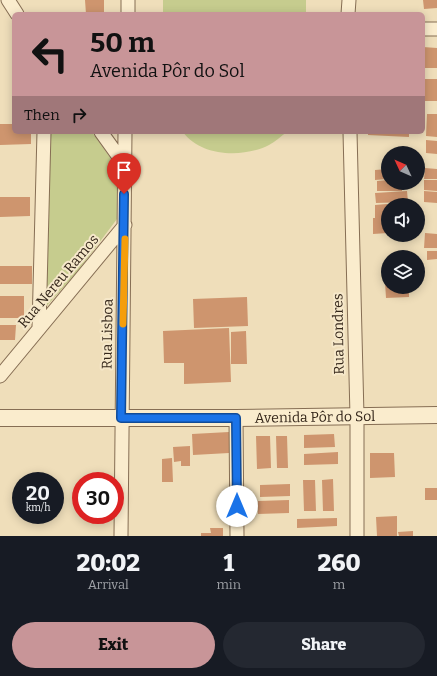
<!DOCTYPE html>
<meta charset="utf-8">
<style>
body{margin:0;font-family:Bitter,serif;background:#242831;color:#f1f3f6;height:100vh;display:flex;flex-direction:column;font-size:15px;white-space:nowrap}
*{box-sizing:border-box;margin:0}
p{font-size:13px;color:#9ea1a6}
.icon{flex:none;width:22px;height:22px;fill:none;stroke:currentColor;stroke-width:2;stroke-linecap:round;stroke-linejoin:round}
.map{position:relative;height:536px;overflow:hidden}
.sheet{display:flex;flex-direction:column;background:#171b24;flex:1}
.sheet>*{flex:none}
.banner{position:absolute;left:12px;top:12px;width:413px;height:122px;border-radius:6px;box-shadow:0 2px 10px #0003;background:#c89598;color:#111;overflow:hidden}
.needle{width:26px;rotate:314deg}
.tools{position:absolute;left:381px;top:146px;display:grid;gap:8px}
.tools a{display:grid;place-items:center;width:44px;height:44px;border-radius:50%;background:#171b24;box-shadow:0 2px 10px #0003;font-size:20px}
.speed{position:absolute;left:12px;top:472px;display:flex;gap:8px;font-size:20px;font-weight:700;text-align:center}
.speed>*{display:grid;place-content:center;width:52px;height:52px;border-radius:50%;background:#171b24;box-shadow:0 2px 10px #0003;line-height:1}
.speed small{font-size:10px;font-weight:400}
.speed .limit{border:6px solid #d22;background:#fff;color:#111}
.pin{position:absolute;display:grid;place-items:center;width:34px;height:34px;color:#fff;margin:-41px -17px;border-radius:50% 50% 50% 0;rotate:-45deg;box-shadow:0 0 4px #0007}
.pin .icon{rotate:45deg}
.me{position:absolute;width:44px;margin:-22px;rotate:0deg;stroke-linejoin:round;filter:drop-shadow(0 0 3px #0008)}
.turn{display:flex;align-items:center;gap:14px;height:84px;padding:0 12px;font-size:18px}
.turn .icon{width:52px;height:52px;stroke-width:2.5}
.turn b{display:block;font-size:28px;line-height:34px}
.then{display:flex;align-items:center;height:38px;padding:0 12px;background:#0003;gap:8px;font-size:15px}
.eta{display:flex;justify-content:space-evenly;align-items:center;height:68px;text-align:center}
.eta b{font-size:24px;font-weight:800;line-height:28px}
.primary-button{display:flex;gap:8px;margin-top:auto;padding:8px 12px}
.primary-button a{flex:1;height:46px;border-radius:24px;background:#c89598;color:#111;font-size:16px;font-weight:800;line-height:46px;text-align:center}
.primary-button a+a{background:#242831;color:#f1f3f6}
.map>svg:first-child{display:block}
.green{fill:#c6cc8e}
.building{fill:#ce956e}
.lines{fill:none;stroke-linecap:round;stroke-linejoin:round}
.minor-casing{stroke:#866e54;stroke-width:15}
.tertiary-casing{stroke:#866e54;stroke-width:18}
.minor{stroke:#faeccd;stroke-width:13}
.tertiary{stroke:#faeccd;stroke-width:16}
.route-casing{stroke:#114b97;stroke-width:10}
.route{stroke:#1a73e8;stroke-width:7}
.slow{stroke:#f59e0b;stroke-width:7}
.labels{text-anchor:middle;stroke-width:4;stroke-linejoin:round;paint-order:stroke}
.street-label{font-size:14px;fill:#34261a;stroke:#f6e8ca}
</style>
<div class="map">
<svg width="437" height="536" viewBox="0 0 437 536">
<rect width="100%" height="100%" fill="#efdeba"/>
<path class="green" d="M163 0H306V14H163Z
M49 132H92L118 169 117 219 77 272 44 309Z
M183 132H287C281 136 275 142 269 145 244 158 201 157 183 132Z"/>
<path class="building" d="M85 0H104V14H86Z
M423 0H437V8L424 9Z
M423 47 437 48V68H423Z
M423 79H437V101H423Z
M427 114H437V137L426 136Z
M0 124H14V132H31V144L0 145Z
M368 132H409V137L368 135Z
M426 140 437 141V154L426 153Z
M425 168 437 169V179H424Z
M388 169V179L375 180V170Z
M388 180V183H402V191H377V181Z
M424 180H437V191L424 190Z
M407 191 408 202 376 203 375 193Z
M424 191 437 192V203L424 202Z
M0 197H30V216L0 217Z
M387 204 388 233 373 234V218H375V205Z
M425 233 437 234V248H424Z
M427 251H437V259L427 260Z
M0 266H32V284H0Z
M385 282H388V287H409V297L386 298Z
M0 296H24V318H0Z
M247 297 248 326 194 328 193 299Z
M0 325H16L15 340H0Z
M229 328 231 382 184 384V363H164L163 331Z
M246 331 247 364H231V332Z
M229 432V453L193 455 192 434Z
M334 434 335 447 304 448V435Z
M256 436H270L271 468 257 469Z
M276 436H287L288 468H277Z
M190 446V466H181V461L174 462 173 447Z
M338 452V464L304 465V454Z
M370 453H394L395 477 370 478Z
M172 458 173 482H162V459Z
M333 479 334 511H323L322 480Z
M303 480H315L316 511H304Z
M290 484V496L260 497V485Z
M425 488H437V500H425Z
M289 500V513L258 514V501Z
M397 516V536H377L376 517Z
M337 518V526L297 528V519Z
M210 528H223V536H201V533H211Z
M413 531V536H399L398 532Z"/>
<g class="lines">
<defs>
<path id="minor" d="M8 0 17 14
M128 14V0
M348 14 349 0
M423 29H437
M101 132 124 164
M350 132 357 416V536
M39 328 44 132
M0 376 125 225
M236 418 237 536
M121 536 125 132"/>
<g id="tertiary">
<path id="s1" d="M0 418H236L437 415"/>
</g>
</defs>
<use href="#minor" class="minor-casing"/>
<use href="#tertiary" class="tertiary-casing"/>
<use href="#minor" class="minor"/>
<use href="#tertiary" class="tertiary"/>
</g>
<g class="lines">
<defs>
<path id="route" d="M124 194 121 418H236L237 506"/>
</defs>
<use href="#route" class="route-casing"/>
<use href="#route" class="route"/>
<path class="slow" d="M123 324 125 239"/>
</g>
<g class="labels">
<g class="street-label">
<text transform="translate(58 281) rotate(-50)" y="5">Rua Nereu Ramos</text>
<text transform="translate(107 334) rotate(-89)" y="5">Rua Lisboa</text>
<text transform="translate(338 334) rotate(-91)" y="5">Rua Londres</text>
<text dy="5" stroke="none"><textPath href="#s1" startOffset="315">Avenida Pôr do Sol</textPath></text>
</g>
</g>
</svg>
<div class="tools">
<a><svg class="needle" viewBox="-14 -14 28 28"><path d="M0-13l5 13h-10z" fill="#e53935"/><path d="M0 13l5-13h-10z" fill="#9ea1a6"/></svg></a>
<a><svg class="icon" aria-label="sound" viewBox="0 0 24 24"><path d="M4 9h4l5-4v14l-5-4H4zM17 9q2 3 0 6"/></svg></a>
<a><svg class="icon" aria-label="layers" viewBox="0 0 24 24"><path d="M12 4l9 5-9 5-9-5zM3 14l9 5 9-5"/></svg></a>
</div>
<div class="speed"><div>20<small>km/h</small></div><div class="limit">30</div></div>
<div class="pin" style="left:124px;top:194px;background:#d93025"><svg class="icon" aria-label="arrive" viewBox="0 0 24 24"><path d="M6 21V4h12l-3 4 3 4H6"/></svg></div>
<svg class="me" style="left:237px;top:506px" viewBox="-20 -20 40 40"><circle r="19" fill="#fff"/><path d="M0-13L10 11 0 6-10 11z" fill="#1a73e8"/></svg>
<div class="banner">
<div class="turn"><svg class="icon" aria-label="left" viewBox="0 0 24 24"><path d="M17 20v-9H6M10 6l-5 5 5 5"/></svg><div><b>50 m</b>Avenida Pôr do Sol</div></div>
<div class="then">Then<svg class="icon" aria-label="right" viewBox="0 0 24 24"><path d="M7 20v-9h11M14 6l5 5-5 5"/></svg></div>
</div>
</div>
<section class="sheet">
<div class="eta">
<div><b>20:02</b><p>Arrival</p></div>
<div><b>1</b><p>min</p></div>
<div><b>260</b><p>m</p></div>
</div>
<div class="primary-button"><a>Exit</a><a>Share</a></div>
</section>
